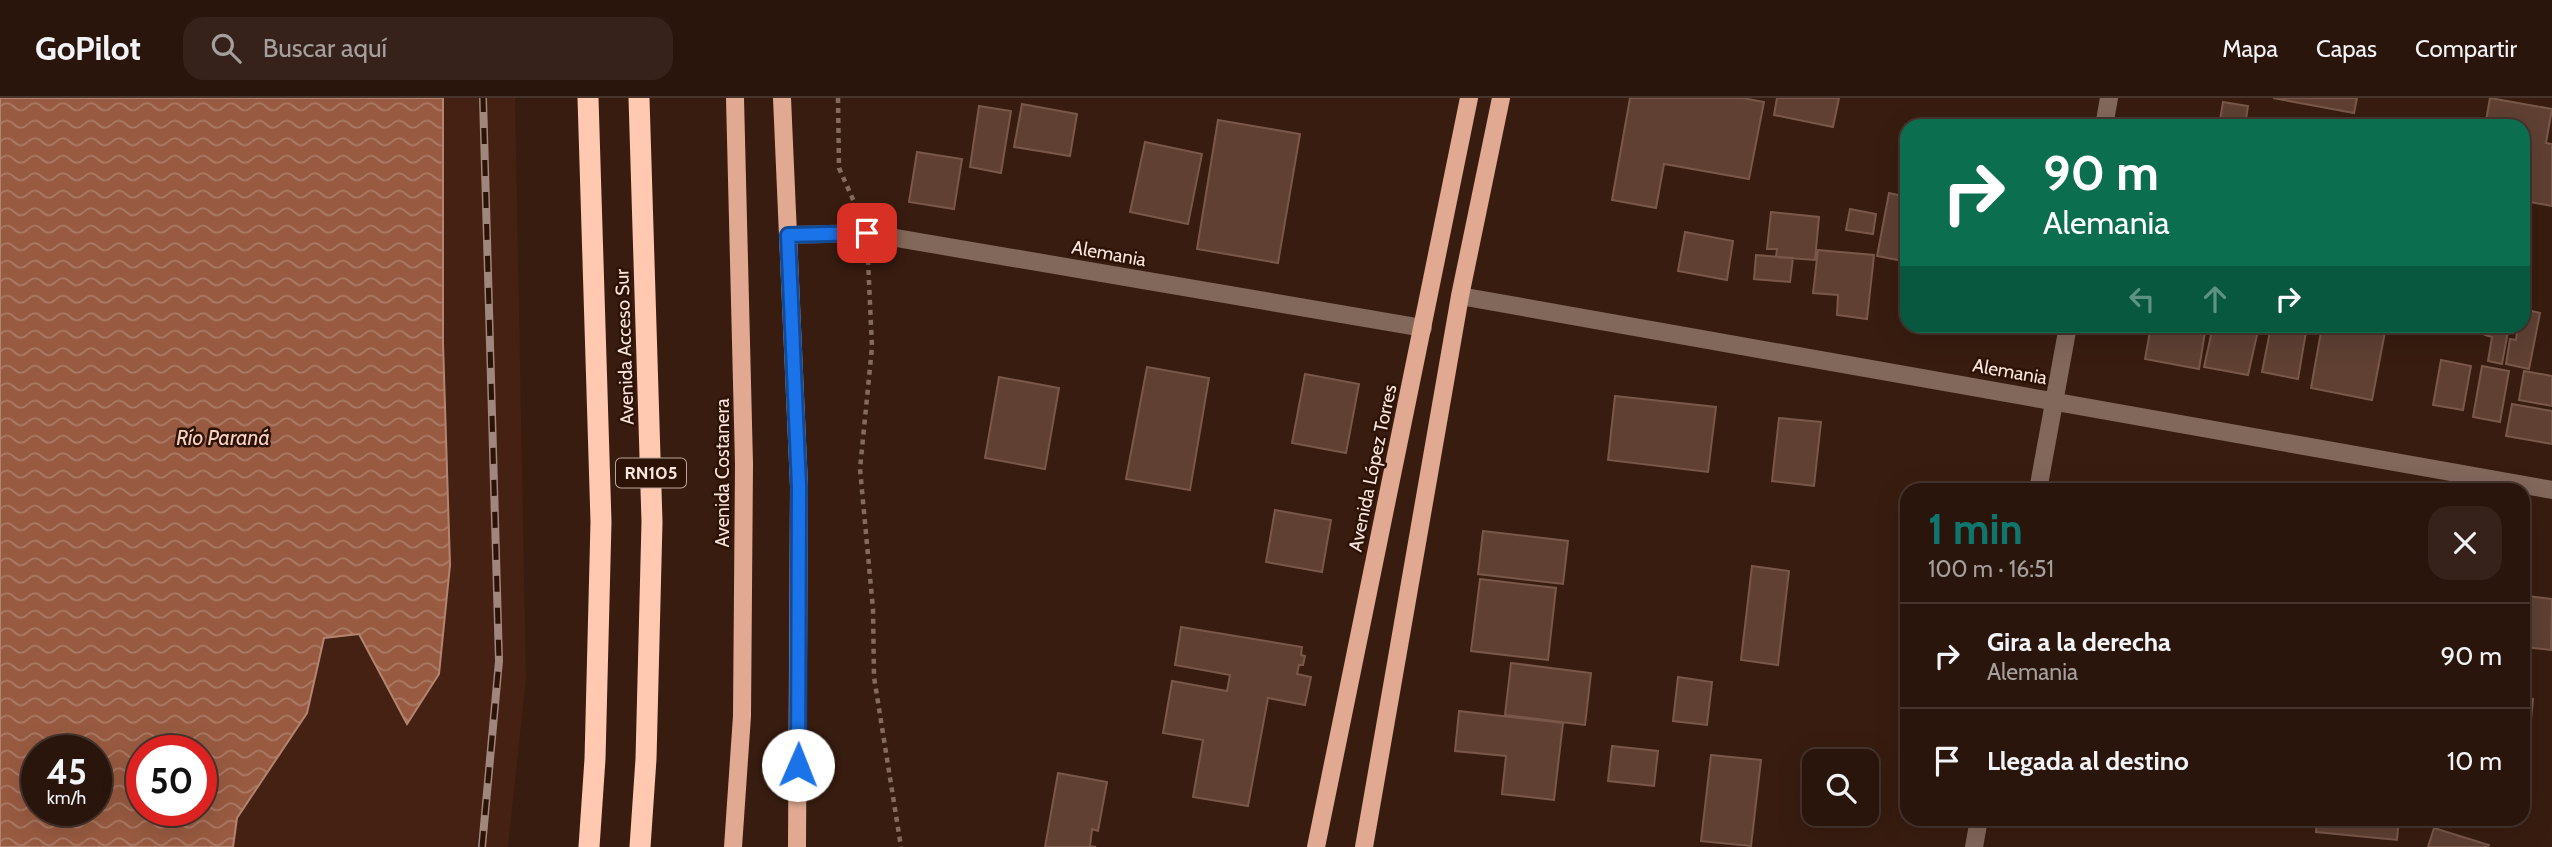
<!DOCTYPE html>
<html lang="es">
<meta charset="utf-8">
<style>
body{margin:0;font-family:Cabin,sans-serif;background:#36221a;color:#f1f3f6;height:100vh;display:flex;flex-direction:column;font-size:26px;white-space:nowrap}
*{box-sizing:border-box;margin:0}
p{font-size:23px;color:#a59f9d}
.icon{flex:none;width:38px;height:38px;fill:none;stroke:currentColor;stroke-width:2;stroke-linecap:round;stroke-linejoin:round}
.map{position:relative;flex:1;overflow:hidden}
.sheet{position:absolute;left:1900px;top:385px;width:630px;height:343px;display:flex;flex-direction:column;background:#2a150c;border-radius:21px;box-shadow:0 7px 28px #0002,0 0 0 2px #46342d}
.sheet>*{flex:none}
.top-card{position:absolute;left:1900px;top:21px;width:630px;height:214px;border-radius:21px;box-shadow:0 7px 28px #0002,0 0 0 2px #46342d;background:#0b6e4f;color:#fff;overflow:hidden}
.fabs{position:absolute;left:1802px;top:651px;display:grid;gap:14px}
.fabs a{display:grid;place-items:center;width:77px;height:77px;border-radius:14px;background:#2a150c;box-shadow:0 7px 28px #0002,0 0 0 2px #46342d;font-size:35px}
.speed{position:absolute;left:21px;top:637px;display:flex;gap:14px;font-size:35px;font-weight:700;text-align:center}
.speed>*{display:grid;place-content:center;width:91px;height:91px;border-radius:50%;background:#2a150c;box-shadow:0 7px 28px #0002,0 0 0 2px #46342d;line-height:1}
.speed small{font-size:18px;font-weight:400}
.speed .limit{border:10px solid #d22;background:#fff;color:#111}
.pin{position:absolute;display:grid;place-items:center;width:60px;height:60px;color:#fff;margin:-30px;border-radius:14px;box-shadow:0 4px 10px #0006}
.me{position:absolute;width:77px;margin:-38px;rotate:1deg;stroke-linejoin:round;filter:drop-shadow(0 0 5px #0008)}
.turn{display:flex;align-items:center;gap:24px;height:147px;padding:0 28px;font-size:32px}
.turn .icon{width:91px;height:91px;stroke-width:2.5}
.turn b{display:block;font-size:49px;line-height:60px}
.lanes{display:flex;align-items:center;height:66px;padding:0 28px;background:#0003;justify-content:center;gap:35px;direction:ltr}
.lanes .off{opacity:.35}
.round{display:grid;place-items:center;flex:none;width:74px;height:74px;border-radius:21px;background:#36221a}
.head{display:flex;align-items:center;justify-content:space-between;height:119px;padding:0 28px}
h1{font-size:42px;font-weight:800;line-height:52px;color:#0f766e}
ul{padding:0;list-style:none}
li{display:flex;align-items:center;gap:21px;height:105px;padding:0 28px;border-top:2px solid #46342d}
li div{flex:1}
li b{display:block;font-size:26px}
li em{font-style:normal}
header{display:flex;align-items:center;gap:42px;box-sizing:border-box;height:98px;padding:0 35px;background:#2a150c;border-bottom:2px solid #46342d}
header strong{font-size:33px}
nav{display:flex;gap:38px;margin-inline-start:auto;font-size:24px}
.search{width:490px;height:63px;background:#36221a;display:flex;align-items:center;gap:18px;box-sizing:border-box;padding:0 24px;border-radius:21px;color:#a59f9d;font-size:26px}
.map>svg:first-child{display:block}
.built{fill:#442112}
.water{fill:url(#water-waves);stroke:#b58470;stroke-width:2;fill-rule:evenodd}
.building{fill:#5f4033;stroke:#79584a;stroke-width:2}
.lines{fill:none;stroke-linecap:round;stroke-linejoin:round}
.path{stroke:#846b60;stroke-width:4.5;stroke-dasharray:5 5;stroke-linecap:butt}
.minor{stroke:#82675b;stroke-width:18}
.major{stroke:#e2a992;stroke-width:18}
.highway{stroke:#ffc8b1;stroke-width:21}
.rail-casing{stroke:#9f877d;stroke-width:8}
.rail{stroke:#2d1206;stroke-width:5;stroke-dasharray:16;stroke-linecap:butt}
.route-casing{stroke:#114b97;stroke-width:18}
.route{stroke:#1a73e8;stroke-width:12}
.labels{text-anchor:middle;stroke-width:5;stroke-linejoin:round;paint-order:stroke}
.shield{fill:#2d1206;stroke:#bca69c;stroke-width:2}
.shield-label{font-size:18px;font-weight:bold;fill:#f9e5dd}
.street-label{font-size:19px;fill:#f9e5dd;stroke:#2d1206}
.water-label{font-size:21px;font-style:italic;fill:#f7d1c2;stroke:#2d1206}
</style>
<header>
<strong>GoPilot</strong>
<div class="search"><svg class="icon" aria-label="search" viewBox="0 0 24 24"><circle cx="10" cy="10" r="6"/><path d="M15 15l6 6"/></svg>Buscar aquí</div>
<nav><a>Mapa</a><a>Capas</a><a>Compartir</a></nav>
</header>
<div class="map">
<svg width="2552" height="749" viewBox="0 0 2552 749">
<defs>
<pattern id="water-waves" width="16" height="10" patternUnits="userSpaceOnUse" patternTransform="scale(1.75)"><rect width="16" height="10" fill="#985b41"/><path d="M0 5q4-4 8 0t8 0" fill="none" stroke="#ac7a65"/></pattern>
</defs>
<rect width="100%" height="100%" fill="#381c10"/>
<path class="built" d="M443 0H515L526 580 508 749H233L236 720 307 615 324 540 359 536 407 626 439 576 450 467 443 245Z"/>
<path class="water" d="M0 0H443V245L450 467 439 576 407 626 359 536 324 540 307 615 237 720 233 749H0ZM37 653H96V712H37ZM142 653H201V712H142Z"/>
<path class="building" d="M1630 0H1743L1764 4 1749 81 1664 66 1656 110 1612 102Z
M1777 0H1839L1833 29 1774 17Z
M2273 0H2357L2354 15Z
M2490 0 2552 11 2546 45 2552 46V108L2524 103V28H2485Z
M2223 4 2248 8 2245 28H2219Z
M1022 6 1077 16 1070 58 1014 49Z
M979 8 1011 13 1001 75 970 69Z
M1218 22 1300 36 1278 165 1197 151Z
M1145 44 1202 56 1188 126 1130 114Z
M917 54 962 61 954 111 909 104Z
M1889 95 1908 99V164L1877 158Z
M1850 111 1876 116 1873 136 1846 132Z
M1771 114 1819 119 1815 162 1776 159 1777 151H1767Z
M1685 134 1733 143 1727 182 1678 173Z
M1818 152 1874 157 1867 221 1837 217 1838 197 1813 195Z
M1756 157 1793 160 1790 184 1754 181Z
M2524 211 2540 215 2529 271 2506 266 2510 241 2516 242 2517 234 2512 233 2513 228H2524Z
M2151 228H2206L2199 271 2145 261Z
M2213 228H2259L2248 277 2204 269Z
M2271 228H2307L2298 281 2262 274Z
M2322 228H2349L2385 234 2372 302 2311 290Z
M2358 228H2386L2385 234Z
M2487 228H2509L2502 266 2488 263 2492 239 2485 237Z
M2441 262 2471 268 2463 312 2433 307Z
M2482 268 2509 273 2500 324 2473 319Z
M1147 269 1209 280 1190 392 1126 381Z
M2524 273 2552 278V308L2519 302Z
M1305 276 1359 286 1346 355 1292 345Z
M999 279 1059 290 1045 371 985 360Z
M1615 298 1716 309 1708 374 1608 362Z
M2512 306 2552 313V346L2506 338Z
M1779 320 1821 324 1814 388 1772 383Z
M1275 412 1331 422 1322 474 1266 464Z
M1483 433 1568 443 1563 486 1478 476Z
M1752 468 1789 473 1778 567 1741 562Z
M1480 481 1556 490 1548 562 1471 553Z
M2527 498 2552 501 2551 552 2524 549Z
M1181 529 1302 549 1301 557 1305 558 1303 567H1299L1297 576 1311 579 1305 607 1268 600 1248 708 1193 699 1203 642 1163 635 1172 583 1227 593 1230 577 1175 567Z
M1511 565 1591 575 1585 627 1505 617Z
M1678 579 1712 584 1707 627 1673 623Z
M2524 600 2533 601 2530 632 2524 631Z
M1459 613 1563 625 1554 702 1502 696 1506 658 1455 653Z
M1612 648 1658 653 1654 688 1608 683Z
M1711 657 1761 662 1751 748 1701 743Z
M1058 675 1107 684 1098 733 1092 731 1090 748 1096 749H1045Z
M2317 721H2399L2397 742 2316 734Z
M2434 730 2489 747 2488 749H2428Z"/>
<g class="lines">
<path class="path" d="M838 0 839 70 855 106
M868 162 872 249 860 371 873 511 874 579 901 749"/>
<path class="minor" d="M2104 28 2109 0
M788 137 867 135 1423 230
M1460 198 2552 392
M2038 392 2068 228
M1974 749 1979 721"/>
<path class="major" d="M782 0 799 388 797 749
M733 749 742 618 744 366 735 0
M1316 749 1469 0
M1364 749 1460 198 1501 0"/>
<path class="highway" d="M588 0 601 424 595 661 589 749
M639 0 652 424 646 661 640 749"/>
<defs>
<path id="rail" d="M482 749 499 563 483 0"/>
</defs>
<use href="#rail" class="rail-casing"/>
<use href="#rail" class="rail"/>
</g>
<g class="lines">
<defs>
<path id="route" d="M798 667 799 388 788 137 867 135"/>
</defs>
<use href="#route" class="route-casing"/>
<use href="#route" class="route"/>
</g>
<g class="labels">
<rect class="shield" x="616" y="360.5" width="70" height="29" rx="5"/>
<g class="shield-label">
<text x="651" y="381">RN105</text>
</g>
<g class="street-label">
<text transform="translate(1109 155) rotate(10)" y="7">Alemania</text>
<text transform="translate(624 249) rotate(-92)" y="7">Avenida Acceso Sur</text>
<text transform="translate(2010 273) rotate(10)" y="7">Alemania</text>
<text transform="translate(1372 370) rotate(-78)" y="7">Avenida López Torres</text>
<text transform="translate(722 375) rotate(-90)" y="7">Avenida Costanera</text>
</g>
<g class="water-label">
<text x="223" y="347">Río Paraná</text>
</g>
</g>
</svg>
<div class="fabs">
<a><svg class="icon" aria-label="search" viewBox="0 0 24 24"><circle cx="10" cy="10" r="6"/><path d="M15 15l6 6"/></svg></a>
</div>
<div class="speed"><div>45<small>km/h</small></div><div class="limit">50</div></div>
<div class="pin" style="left:867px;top:135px;background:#d93025"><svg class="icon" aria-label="arrive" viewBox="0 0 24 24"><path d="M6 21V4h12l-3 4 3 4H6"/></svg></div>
<svg class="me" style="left:798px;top:667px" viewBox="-20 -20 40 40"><circle r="19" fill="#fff"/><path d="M0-13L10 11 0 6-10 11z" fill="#1a73e8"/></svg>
<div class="top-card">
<div class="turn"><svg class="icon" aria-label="right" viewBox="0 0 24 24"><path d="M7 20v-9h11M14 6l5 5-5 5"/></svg><div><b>90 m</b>Alemania</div></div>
<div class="lanes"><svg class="icon off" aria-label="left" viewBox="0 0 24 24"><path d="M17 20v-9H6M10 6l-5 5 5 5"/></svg><svg class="icon off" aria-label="ahead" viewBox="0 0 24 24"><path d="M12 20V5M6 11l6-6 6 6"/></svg><svg class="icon" aria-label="right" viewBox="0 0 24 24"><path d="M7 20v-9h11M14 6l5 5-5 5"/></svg></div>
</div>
<section class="sheet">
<div class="head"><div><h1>1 min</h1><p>100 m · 16:51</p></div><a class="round"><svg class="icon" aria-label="close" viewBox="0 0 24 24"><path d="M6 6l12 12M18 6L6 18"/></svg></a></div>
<ul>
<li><svg class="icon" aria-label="right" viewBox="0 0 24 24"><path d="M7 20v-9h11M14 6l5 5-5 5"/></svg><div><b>Gira a la derecha</b><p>Alemania</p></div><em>90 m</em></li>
<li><svg class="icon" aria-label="arrive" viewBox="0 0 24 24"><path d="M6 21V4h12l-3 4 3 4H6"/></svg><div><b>Llegada al destino</b></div><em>10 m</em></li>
</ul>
</section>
</div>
